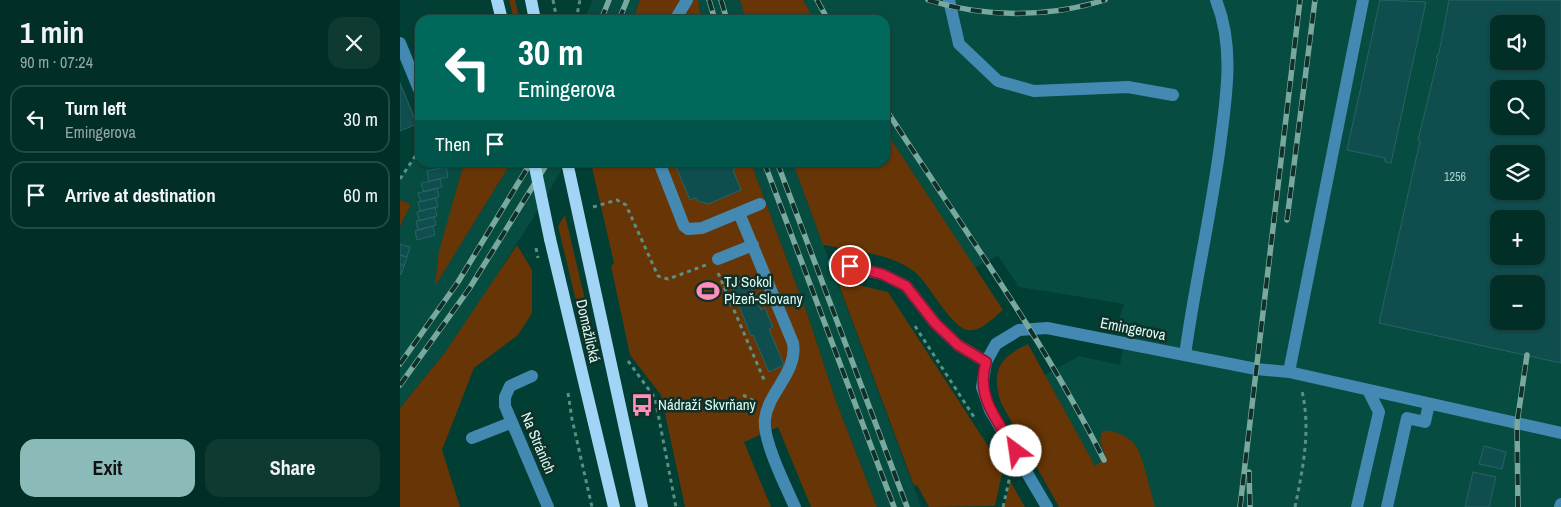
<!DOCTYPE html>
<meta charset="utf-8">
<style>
body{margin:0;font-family:"Archivo Narrow",sans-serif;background:#0f3a32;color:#f1f3f6;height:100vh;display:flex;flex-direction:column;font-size:19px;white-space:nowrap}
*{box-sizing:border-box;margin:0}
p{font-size:16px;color:#96a8a7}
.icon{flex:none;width:28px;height:28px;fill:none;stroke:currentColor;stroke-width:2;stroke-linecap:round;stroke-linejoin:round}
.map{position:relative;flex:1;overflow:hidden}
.drawer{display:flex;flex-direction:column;background:#012e26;width:400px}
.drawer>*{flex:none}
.hud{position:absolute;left:15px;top:15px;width:475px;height:152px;border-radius:15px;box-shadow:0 1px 4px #0004,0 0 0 1px #234a43;background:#00695c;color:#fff;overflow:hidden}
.buttons{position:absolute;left:1090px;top:15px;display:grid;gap:10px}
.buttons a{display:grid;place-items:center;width:55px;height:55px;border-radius:10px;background:#012e26;box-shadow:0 1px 4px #0004,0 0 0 1px #234a43;font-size:25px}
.pin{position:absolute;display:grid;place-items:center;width:42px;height:42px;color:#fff;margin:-21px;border:2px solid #fff;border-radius:50%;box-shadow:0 1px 5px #0007}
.me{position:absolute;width:55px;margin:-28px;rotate:329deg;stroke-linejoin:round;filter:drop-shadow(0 0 4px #0008)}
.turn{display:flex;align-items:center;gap:18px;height:105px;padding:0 20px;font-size:22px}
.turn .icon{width:65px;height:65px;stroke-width:2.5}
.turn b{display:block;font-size:35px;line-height:42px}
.then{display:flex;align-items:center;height:48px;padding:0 20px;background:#0003;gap:10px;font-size:19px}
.round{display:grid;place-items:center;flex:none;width:52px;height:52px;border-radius:15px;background:#0f3a32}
.overview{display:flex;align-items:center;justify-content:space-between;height:85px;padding:0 20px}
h1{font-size:30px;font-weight:800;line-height:38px}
.button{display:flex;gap:10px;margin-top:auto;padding:10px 20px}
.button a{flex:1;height:58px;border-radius:15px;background:#8bbbb9;color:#111;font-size:20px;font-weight:800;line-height:58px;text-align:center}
.button a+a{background:#0f3a32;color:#f1f3f6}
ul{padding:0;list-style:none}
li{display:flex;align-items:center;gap:15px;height:68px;margin:0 10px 8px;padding:0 10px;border:2px solid #234a43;border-radius:15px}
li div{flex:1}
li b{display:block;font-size:19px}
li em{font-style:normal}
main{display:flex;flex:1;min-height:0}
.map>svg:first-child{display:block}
.built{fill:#064c40;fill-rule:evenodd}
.green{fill:#673506}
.building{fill:#104d4e;stroke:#296364;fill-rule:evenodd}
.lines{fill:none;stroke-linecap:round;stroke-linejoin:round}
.path{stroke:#5d8f85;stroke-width:3;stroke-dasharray:4 4;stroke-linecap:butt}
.minor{stroke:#4389b1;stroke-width:12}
.major{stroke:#a1d4f5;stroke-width:12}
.rail-casing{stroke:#79a89e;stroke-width:5.5}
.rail{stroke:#103029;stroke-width:4;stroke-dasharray:11;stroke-linecap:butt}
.path-bridge{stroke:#5d8f85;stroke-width:3;stroke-dasharray:4 4;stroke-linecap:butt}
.major-bridge{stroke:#a1d4f5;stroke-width:12}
.route-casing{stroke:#92132f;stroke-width:12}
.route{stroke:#e11d48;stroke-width:9}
.labels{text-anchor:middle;stroke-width:5;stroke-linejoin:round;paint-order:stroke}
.number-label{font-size:12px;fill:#a6d1ca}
.poi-label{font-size:15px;fill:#d8fdf3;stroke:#103029;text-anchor:start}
.street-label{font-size:15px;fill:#d8fdf3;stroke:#103029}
</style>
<main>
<section class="drawer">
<div class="overview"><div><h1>1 min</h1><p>90 m · 07:24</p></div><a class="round"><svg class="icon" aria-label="close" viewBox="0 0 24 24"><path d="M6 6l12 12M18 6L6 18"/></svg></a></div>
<ul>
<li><svg class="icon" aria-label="left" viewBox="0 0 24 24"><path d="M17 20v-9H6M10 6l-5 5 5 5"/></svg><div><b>Turn left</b><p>Emingerova</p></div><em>30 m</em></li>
<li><svg class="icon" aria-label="arrive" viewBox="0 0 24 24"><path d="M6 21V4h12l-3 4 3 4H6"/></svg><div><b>Arrive at destination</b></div><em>60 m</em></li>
</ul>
<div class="button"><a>Exit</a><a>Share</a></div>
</section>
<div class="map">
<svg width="1161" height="507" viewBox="0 0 1161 507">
<rect width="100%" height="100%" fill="#013e33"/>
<path class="built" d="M193 0H240L233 20H184Z
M298 0H340L346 20H303Z
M403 0H1161V507H715L645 375 679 356 720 365 727 323 719 319 724 304 619 287 598 256 574 268 485 130V20H415ZM1099 24H1136V61H1099ZM1099 89H1136V126H1099ZM1099 154H1136V191H1099ZM1099 219H1136V256H1099ZM1099 284H1136V321H1099Z
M20 149V162L64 163 40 251 57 250 111 163H165L145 199 82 299 46 351 0 408V226L11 204 0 200V179Z
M351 163H393L521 507H477L436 401 408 316Z"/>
<path class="green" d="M109 0H115L120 20H114Z
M240 0H298L302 20H233Z
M340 0H403L415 20H346Z
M485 130 603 310C593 318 580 333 567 330 550 325 530 286 516 273 494 254 451 250 423 245L393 163 485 162Z
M64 163H104L109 166 35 286 39 251Z
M191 163H351L408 316 436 401 477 507H411L378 427 344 442 371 507H285L261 395 230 355 211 266 214 263Z
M0 200 11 204 0 226Z
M165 215 186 304 178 309 158 226Z
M117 245 132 270V313L118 335 74 368 42 450 60 507H0V408L46 351Z
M437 280 488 292 603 469 595 506 529 507 517 485 514 486Z
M628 344 695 466 706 458 700 441 702 431C713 429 729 436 736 446 743 457 751 493 755 507H659L601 403C591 371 598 358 628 344Z
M610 481 625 507H604Z"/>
<path class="building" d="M980 0 1026 2 991 163 985 162V158L947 150Z
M1049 0H1161V363L979 323 1020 141 1018 140 1038 58 1036 57 1039 53ZM1099 24H1136V61H1099ZM1099 89H1136V126H1099ZM1099 154H1136V191H1099ZM1099 219H1136V256H1099ZM1099 284H1136V321H1099Z
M0 83 17 124 0 131Z
M274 162H334L336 168 333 170 341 190 308 204 298 201 295 198 290 200Z
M46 167 48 177 29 181 27 171Z
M40 179 42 187 24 192 21 183Z
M37 188 39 197 21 202 18 193Z
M36 198 38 207 20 211 18 202Z
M35 207 37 216 19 221 17 212Z
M34 217 36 225 18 230 16 221Z
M33 226 35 235 17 240 15 231Z
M0 244 10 247 7 257 0 255Z
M0 255 7 257 4 266 0 264Z
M0 264 4 266 1 275 0 274Z
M349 283 361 310 365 308 373 327 369 329 384 365 369 372 353 335 351 336 333 290Z
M1084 446 1106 452 1102 469 1079 464Z
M1073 472 1096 477 1089 507H1065Z"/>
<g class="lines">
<path class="path" d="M153 0 157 20
M176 20 180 0
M0 179 20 149
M193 207 217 200 226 205 258 276 268 279 306 265
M318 273 365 382
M324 288 350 277
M515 326 574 417
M228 361 255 398 276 507
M168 393 172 419 192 507
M343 395 354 401
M603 507 610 476
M895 507C903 468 911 430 902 391"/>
<path class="minor" d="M549 0 559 44 598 81 634 91 728 87 773 95
M275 20 287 0
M0 43 20 92
M259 162 284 226 288 229 302 228 360 204
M339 213 393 343C398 372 368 392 365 419 362 439 386 487 395 507
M318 259 353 245
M434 263 482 274 506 286 535 323 558 345 586 362
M785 355C795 282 812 211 821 138 827 91 834 45 816 0
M889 372 963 0
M132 376 110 386 105 397V406L148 507
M72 438 110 423
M647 507 590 410 582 387 586 362 596 344 619 330 647 328 856 369 889 372 1161 433
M957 507 979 412 968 390
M987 507 1007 418 1025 422 1029 404
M1160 507 1161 504"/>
<path class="major" d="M97 0 102 20
M131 0 135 20
M167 162 242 507
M150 239 214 507"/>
<defs>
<path id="rail" d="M309 0 315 20
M321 0 327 20
M417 0 428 20
M528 0C585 18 648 18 705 0
M201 20 209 0
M219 20 227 0
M485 108C560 224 642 337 704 460
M364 162 494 507
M377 162 507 507
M887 220 915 0
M0 364 58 282 131 162
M0 385 69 289 148 162
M849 472 850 507
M840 507 900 0
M1118 507 1117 423 1127 355"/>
</defs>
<use href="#rail" class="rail-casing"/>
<use href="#rail" class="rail"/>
<path class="path-bridge" d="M136 248 138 258"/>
<path class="major-bridge" d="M134 162 150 239"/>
</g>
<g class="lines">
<defs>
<path id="route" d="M450 266 482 274 506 286 535 323 558 345 586 362C575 398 599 422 616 451"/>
</defs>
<use href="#route" class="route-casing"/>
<use href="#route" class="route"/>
</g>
<defs>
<symbol id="stadium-bare" viewBox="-9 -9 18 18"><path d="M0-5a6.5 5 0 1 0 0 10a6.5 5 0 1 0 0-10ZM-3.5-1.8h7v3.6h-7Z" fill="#ff8eba" stroke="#103029" stroke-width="2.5" paint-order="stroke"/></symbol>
<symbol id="bus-bare" viewBox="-9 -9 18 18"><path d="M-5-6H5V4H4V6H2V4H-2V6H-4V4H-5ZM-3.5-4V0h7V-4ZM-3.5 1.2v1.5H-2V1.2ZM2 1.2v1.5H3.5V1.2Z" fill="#ff8eba" stroke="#103029" stroke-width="2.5" paint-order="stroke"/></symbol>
</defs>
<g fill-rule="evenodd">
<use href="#stadium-bare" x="292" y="275" width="32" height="32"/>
<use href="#bus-bare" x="226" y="389" width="32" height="32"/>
</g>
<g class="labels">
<g class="number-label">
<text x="1055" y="181">1256</text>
</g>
<g class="poi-label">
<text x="324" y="287">TJ Sokol<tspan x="324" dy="17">Plzeň-Slovany</tspan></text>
<text x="258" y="410">Nádraží Skvrňany</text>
</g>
<g class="street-label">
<text transform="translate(733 329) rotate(11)" y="5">Emingerova</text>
<text transform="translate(188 331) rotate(77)" y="5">Domažlická</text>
<text transform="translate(138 443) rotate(67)" y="5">Na Stráních</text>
</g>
</g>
</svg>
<div class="buttons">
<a><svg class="icon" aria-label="sound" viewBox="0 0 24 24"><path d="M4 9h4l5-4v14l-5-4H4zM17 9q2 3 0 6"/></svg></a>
<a><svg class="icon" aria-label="search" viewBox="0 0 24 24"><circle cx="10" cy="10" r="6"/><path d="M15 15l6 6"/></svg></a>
<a><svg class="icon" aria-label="layers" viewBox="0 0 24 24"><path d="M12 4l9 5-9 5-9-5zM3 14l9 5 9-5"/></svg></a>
<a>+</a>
<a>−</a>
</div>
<div class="pin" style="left:450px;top:266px;background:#d93025"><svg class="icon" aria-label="arrive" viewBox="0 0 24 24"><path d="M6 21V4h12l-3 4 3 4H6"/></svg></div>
<svg class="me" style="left:616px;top:451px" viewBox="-20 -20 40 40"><circle r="19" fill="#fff"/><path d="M0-13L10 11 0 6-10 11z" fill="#e11d48"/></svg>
<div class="hud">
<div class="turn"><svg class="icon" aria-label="left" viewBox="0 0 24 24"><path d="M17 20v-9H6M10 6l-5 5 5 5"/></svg><div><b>30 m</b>Emingerova</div></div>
<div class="then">Then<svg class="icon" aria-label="arrive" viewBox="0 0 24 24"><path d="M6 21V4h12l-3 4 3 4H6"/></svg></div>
</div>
</div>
</main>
